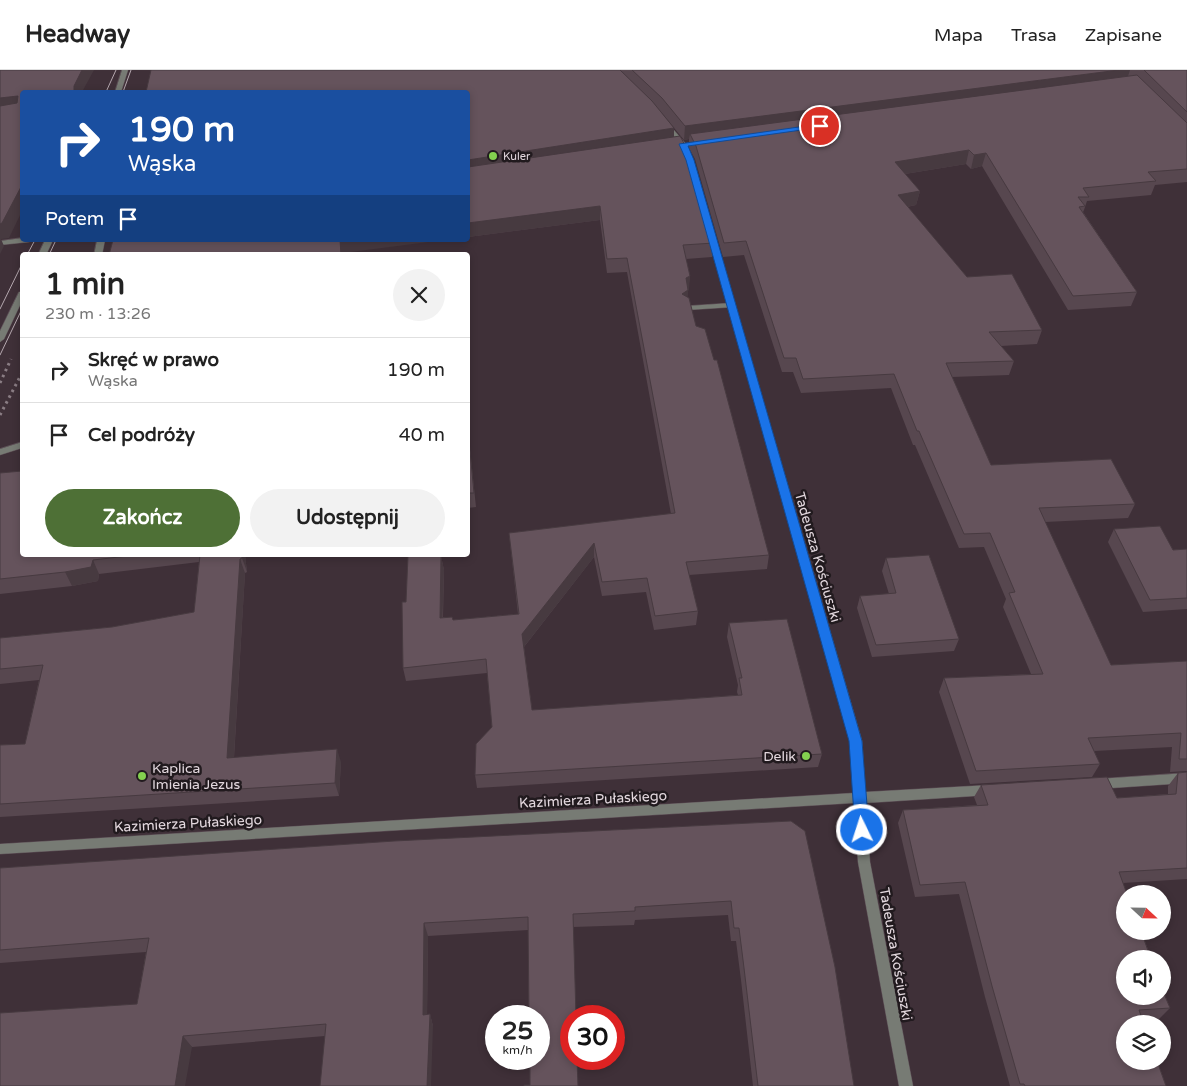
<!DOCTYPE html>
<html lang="pl">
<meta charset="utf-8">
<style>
body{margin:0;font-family:"Varela Round",sans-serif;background:#f2f2f2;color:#222;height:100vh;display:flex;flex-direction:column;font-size:19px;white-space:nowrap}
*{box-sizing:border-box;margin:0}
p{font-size:16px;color:#767676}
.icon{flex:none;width:28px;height:28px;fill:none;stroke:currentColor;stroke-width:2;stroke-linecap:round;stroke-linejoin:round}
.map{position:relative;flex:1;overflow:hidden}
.side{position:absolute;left:20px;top:182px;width:450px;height:305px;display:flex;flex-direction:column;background:#fff;border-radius:5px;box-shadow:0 2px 8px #0003}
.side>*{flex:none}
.hud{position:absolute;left:20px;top:20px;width:450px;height:152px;border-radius:5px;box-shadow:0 2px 8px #0003;background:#1a4fa0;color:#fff;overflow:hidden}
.needle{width:32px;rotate:112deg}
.controls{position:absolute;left:1116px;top:815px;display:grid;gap:10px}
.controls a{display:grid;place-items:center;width:55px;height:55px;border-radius:50%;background:#fff;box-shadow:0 2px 8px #0003;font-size:25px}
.speed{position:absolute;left:485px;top:935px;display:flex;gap:10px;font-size:25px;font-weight:700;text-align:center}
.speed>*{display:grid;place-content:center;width:65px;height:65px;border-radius:50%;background:#fff;box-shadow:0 2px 8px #0003;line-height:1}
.speed small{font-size:12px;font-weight:400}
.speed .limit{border:8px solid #d22;background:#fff;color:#111}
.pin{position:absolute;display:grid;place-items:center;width:42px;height:42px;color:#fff;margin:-21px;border:2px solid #fff;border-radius:50%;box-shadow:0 1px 5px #0007}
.me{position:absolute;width:55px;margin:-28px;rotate:356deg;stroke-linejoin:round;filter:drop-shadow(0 0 4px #0008)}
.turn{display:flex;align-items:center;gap:18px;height:105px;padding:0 25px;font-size:22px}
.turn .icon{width:65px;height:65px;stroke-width:2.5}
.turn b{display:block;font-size:35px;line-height:42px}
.then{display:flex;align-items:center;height:48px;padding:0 25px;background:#0003;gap:10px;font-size:19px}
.round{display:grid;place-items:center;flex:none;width:52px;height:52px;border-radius:26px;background:#f2f2f2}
.head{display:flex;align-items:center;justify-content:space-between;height:85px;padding:0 25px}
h1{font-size:30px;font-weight:700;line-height:38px}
.cta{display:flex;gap:10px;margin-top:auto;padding:10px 25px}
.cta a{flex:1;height:58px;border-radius:30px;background:#4e7036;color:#fff;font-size:20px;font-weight:700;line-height:58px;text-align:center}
.cta a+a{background:#f2f2f2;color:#222}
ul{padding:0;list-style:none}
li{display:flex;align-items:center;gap:15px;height:65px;padding:0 25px;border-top:1px solid #e0e0e0}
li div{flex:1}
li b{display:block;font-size:19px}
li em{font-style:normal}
header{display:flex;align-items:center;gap:30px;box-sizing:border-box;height:70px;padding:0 25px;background:#fff;border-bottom:1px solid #e0e0e0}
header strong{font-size:24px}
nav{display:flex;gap:28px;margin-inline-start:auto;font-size:18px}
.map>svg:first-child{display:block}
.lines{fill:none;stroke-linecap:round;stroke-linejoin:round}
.service-casing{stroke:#5d4e56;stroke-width:1}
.minor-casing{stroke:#5d4e56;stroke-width:1}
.tertiary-casing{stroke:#5d4e56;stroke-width:1}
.path{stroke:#8a7d84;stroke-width:3;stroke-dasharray:2.5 4;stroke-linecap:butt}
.service{fill:#777b74;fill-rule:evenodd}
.minor{fill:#777b74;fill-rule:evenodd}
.tertiary{fill:#777b74;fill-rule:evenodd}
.tram{stroke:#b5a8af;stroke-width:1}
.wall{fill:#57474f}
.shaded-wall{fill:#473a40}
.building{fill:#65535c;stroke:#473a40}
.route{fill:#1a73e8;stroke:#114b97}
.poi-dot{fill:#83d04f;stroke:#211a1e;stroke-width:2}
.labels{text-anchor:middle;stroke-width:5;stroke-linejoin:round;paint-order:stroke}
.far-poi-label{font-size:11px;fill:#e3d8de;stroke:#211a1e;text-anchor:start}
.street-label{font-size:14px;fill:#e3d8de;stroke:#211a1e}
.poi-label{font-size:14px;fill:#e3d8de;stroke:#211a1e;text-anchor:end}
</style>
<header>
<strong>Headway</strong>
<nav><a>Mapa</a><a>Trasa</a><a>Zapisane</a></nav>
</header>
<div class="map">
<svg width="1187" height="1016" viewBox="0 0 1187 1016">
<rect width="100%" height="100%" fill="#3f3038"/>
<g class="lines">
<defs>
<path id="service" d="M22 168V170H33L29 172 0 175V171Z
M97 170H105L102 185H94Z
M731 233H734V237L687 240 683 238 687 236Z
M22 372V378L0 385V379Z"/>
<path id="minor" d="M122 0H128L121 22H115Z
M662 51H666L686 74 693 90 862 671 865 722 990 715 994 716 996 720 994 724 990 725 866 733 870 792 913 1016H899L858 792 854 733 0 784V774L854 723 850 671 687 90 680 75 662 53Z
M1187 703V713L1097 719 1093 718 1091 714 1093 710 1097 709Z"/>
<path id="tertiary" d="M45 170H53L46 185H38Z
M19 222H22V231L4 269 0 272V261Z"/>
</defs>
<use href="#service" class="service-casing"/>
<use href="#minor" class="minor-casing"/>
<use href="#tertiary" class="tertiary-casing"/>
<path class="path" d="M0 313 11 289
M0 345 22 303"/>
<use href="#service" class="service"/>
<use href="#minor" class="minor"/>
<use href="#tertiary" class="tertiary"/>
<path class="tram" d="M106 22 116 0
M123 22 131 0
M27 185 35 170
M49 185 56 170
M0 239 22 194
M0 285 22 239"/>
</g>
<path class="wall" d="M151 0H1187V112L1155 115 1151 125 1087 131 1084 140 1083 142 1137 222 1131 236 1068 240 982 96 971 99 966 94 905 104 920 121 916 135 907 137 967 207 1042 260 1037 274 1001 276 1014 291 1009 305 952 307 991 395 1135 434 1128 448 1045 452 1111 595 1187 591V701L1170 702 1172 677 1094 681 1100 694 1092 707 970 714 939 622 944 608 1031 604 1003 537 1006 529 984 477 959 478 915 375H913L891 318 801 323 793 302H782L744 185 723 187 695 89 689 78V69L684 70 661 42 674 66 714 173 712 187 686 189 690 206 687 227 769 485 767 499 689 505 698 541 696 555 654 560 646 522 602 526 594 487 524 577 532 640 738 625 737 622 738 615 727 567 729 553 822 684 818 697 477 718 475 705 492 657 487 603 406 611 403 598 406 532 441 486 444 500 443 547 453 550 518 544 509 463 671 444 627 202 607 203 600 150 468 167V22Z
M468 360 476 437 468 438Z
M0 403 22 485H245L247 502 245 503 234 688 341 692 339 726 0 747V675L25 674 39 610 0 614V568L112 557 194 542 199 492 99 504 98 511 72 516 0 524Z
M1114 459 1173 480 1187 479V539L1143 542 1108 472Z
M886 488 959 569 954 581 872 587 857 538 860 526 889 524 882 501Z
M1187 702V809L1123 813 1170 938 1159 949 1143 950 1166 1016H1010L985 927 959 824 915 827 898 753 903 740 977 735 974 727 981 715 1117 728 1168 724V716L1178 703Z
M791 751 854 1016H753L741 910 736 871H731L728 845 635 850 634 855 573 857 530 1015 528 860 428 866 427 945 430 944 433 956 325 966 192 977 137 934 146 882 0 893V798Z"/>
<path class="shaded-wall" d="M82 0H94L82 22H73L74 16Z
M1119 0H1130L1126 12 690 64 689 69 684 70 685 56Z
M18 26 22 38 0 43V28Z
M674 58V72L468 104V90Z
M969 80 966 94 892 106 895 92Z
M986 83 982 96 971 99 974 85Z
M22 115V141L9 168 1 169 4 176 0 184V154Z
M920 121 916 135 894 139 898 125Z
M600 136V150L468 167V153Z
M340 170H444L343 183V185H341Z
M690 206 689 220 688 221 687 234 682 224 686 208Z
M594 473V487L523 578 522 564Z
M242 485H245L247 502 242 488Z
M441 486 444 500 442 561 440 548Z
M240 489 245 503 233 701 227 688Z
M93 490 99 504 98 511 72 516 65 502Z
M337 679 341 692 339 726 335 713Z
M424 853 428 866 427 957 423 945Z
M430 944 433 956 431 1016H427Z
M183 966 192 977 185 1016H175Z"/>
<path class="building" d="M0 0H82L74 16V20L73 22H22V115L2 153 0 154V36L17 33 18 26 0 28Z
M151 0H620L652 31 674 58 468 90V22H146Z
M632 0H1119L685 56 662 28Z
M1144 0H1187V42Z
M1137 5 1187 53V99L1148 102 1156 111 1083 118 1089 127H1078L1085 136 1079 137 1137 222 1073 226 986 83 974 85 969 80 895 92 920 121 898 125 967 207 1012 204 1042 260 989 262 1014 291 946 293 991 395 1111 389 1135 434 1039 438 1111 595 1187 591V689H1179L1181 663 1088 668 1100 694 976 701 944 608 1043 604 1009 523 1015 522 990 463 964 464 919 361H917L894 304 803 309 796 288H784L746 171 724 173 696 76 690 64Z
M680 66 686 77 714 173 683 175 690 206 686 208 688 220 682 224 689 228 696 256 705 259 714 290H717L769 485 686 492 698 541 655 546 647 508 602 512 594 473 522 564 532 640 742 625 739 608H742L729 553 787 549 822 684 475 705 476 674 492 657 486 589 403 598 402 532H406L408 486H441L440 548 452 547 453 550 519 544 509 463 675 443 627 188 607 189 600 136 468 153V97Z
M113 170H340L341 185H109Z
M468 360 474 423H468Z
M22 401V485H136L93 490 91 497 65 502 0 509V403Z
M1160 456 1173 480 1187 479V528L1150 530 1114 459Z
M200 485H242V488L240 489 227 688 337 679 335 713 0 734V675L25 674 43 595 0 599V568L112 557 194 542Z
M929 485 959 569 876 575 860 526 896 523 886 488Z
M1187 702V798L1119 802 1127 824H1125V861H1141L1151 889H1125V926H1162V919L1170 938 1139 940 1144 954H1125V991H1157L1166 1016H1025L1024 1014H1020L992 916 965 812 920 815 903 740 988 735 981 715 1107 707 1117 728 1176 724 1178 703Z
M791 751 805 761 835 897 854 1016H758L744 898 739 858H734L731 831 635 837V841L573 844 576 946H571V989H577L578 1016H524V1015H530V989H539V946H529L528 847 424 853 423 945 430 944 427 1016H320L326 954 183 966 175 1016H0V943L137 934 149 868 0 880V798L394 771Z"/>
<path class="route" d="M820 54H823V57L688 76 694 90 862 671 869 760 867 764 862 766 857 764 855 760 849 671 686 90 679 74Z"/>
<g class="poi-dot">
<circle cx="493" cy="86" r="5"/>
<circle cx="806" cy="686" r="5"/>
<circle cx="142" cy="706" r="5"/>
</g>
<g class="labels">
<g class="far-poi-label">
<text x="503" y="90">Kuler</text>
</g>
<g class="street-label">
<text transform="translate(818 487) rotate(74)" y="5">Tadeusza Kościuszki</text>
<text transform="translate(593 729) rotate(-3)" y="5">Kazimierza Pułaskiego</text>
<text transform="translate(188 753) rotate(-3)" y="5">Kazimierza Pułaskiego</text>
<text transform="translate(896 884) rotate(80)" y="5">Tadeusza Kościuszki</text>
</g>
<g class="poi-label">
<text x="796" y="691">Delik</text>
<text x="152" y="703" text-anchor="start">Kaplica<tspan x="152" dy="16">Imienia Jezus</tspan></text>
</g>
</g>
</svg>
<div class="controls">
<a><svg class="needle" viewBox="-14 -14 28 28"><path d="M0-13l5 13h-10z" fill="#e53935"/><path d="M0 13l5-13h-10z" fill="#767676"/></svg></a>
<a><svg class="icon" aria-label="sound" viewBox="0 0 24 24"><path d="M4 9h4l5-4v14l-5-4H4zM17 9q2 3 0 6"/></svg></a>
<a><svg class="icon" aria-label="layers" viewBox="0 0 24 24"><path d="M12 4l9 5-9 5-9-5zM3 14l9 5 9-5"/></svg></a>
</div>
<div class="speed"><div>25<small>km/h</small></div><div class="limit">30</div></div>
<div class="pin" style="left:820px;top:56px;background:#d93025"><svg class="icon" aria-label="arrive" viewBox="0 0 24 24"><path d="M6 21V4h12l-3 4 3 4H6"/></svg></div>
<svg class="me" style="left:862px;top:760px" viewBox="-20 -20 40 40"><circle r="17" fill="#1a73e8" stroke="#fff" stroke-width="3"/><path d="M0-11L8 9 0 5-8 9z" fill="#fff"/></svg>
<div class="hud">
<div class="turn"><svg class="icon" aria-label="right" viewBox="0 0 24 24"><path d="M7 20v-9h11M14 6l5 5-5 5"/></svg><div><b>190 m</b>Wąska</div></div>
<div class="then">Potem<svg class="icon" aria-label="arrive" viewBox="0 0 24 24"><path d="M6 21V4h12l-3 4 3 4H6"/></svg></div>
</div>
<section class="side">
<div class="head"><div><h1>1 min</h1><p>230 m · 13:26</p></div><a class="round"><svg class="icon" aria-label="close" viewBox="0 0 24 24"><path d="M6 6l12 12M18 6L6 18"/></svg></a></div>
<ul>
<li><svg class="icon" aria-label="right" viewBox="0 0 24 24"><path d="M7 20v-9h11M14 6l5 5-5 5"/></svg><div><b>Skręć w prawo</b><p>Wąska</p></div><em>190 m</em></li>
<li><svg class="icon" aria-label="arrive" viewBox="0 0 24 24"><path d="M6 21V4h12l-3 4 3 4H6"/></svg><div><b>Cel podróży</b></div><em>40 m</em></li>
</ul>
<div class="cta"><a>Zakończ</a><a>Udostępnij</a></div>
</section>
</div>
